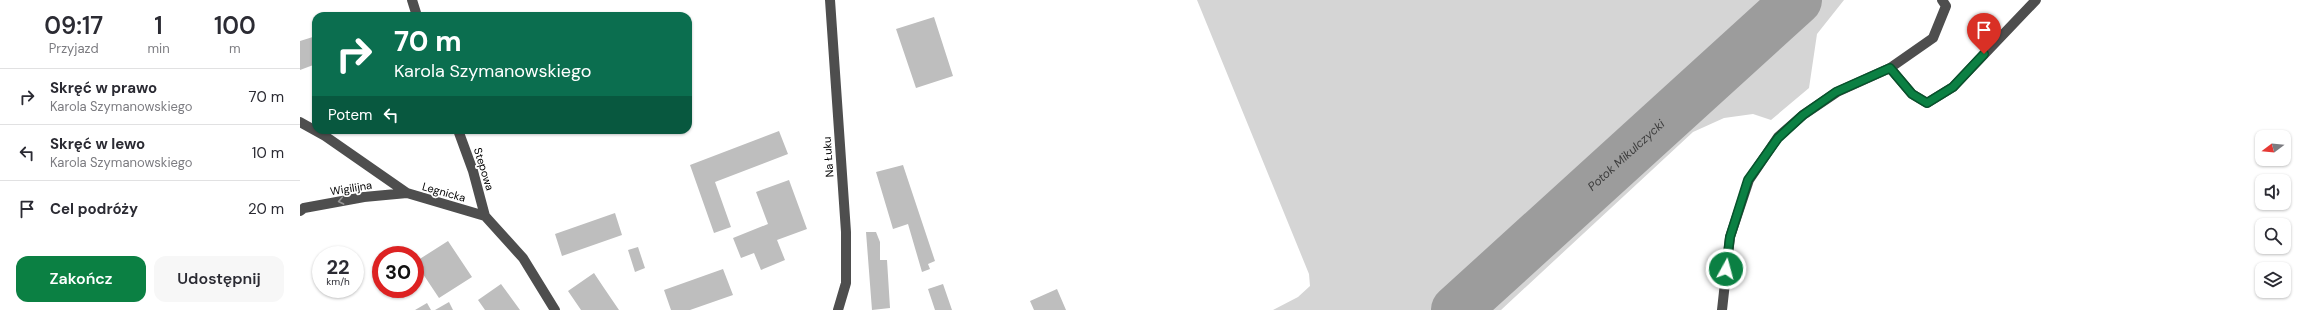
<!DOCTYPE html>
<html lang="pl">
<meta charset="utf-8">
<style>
body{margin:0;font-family:"DM Sans",sans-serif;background:#f7f7f7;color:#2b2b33;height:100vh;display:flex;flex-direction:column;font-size:15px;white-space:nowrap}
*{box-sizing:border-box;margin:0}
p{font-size:13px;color:#7c7c81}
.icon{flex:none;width:22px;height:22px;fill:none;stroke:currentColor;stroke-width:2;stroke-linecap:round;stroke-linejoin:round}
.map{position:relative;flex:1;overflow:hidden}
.details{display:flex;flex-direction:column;background:#fff;width:300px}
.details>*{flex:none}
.banner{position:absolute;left:12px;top:12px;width:380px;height:122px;border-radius:12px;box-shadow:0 1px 3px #0004;background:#0b6e4f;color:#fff;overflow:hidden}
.needle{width:26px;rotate:254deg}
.controls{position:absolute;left:1955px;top:130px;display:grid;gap:8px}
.controls a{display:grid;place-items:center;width:36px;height:36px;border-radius:8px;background:#fff;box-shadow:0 1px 3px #0004;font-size:20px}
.speed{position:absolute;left:12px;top:246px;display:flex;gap:8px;font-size:20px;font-weight:700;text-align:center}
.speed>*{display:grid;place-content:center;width:52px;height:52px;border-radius:50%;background:#fff;box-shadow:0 1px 3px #0004;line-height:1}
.speed small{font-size:10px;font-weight:400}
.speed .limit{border:6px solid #d22;background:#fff;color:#111}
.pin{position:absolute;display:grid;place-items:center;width:34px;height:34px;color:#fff;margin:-41px -17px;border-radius:50% 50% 50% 0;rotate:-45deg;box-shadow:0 0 4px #0007}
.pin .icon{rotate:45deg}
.me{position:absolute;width:44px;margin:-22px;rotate:7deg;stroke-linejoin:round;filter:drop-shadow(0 0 3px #0008)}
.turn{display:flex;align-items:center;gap:14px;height:84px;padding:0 16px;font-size:18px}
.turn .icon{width:52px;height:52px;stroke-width:2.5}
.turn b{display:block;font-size:28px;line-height:34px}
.then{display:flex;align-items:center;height:38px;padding:0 16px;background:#0003;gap:8px;font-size:15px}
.eta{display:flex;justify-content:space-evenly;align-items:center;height:68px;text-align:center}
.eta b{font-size:24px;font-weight:600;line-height:28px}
.action{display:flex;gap:8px;margin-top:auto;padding:8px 16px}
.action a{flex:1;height:46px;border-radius:12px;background:#0b8043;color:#fff;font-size:16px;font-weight:600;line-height:46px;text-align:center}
.action a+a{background:#f7f7f7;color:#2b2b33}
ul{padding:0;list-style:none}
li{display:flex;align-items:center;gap:12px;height:56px;padding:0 16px;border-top:1px solid #e1e1e2}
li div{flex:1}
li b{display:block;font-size:15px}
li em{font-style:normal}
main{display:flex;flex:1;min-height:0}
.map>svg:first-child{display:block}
.green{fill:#d5d5d5}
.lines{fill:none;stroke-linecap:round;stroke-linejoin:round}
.river{stroke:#9c9c9c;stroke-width:50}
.building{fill:#bebebe}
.minor{stroke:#4e4e4e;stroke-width:10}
.oneway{stroke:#959595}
.route-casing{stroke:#07532c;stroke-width:10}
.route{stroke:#0b8043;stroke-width:7}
.labels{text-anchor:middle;stroke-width:3.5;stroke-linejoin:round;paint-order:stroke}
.street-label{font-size:11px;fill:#000;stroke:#fff}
.water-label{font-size:12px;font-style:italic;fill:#3d3d3d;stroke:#fff}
</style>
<main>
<section class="details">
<div class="eta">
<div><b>09:17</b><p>Przyjazd</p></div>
<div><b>1</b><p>min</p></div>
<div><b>100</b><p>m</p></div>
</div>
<ul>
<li><svg class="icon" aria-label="right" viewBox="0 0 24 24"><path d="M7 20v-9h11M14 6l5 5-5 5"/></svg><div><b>Skręć w prawo</b><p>Karola Szymanowskiego</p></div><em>70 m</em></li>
<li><svg class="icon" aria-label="left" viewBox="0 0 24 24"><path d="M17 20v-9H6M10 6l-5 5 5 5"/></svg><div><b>Skręć w lewo</b><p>Karola Szymanowskiego</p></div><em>10 m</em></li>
<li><svg class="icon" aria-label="arrive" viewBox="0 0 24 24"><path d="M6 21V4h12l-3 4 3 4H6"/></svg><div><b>Cel podróży</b></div><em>20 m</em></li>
</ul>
<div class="action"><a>Zakończ</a><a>Udostępnij</a></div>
</section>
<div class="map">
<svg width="2003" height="310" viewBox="0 0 2003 310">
<rect width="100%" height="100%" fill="#fff"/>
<path class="green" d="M897 0H1544L1517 34 1509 88 1471 120 1453 114 1424 118 1393 132 1201 310H973L998 297 1010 286 1009 274Z"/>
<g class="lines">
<path class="river" id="s1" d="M1156 310 1497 0"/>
</g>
<path class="building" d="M634 17 653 76 616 88 596 29Z
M16 36V64L0 70V41Z
M479 131 488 154 415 182 431 227 414 233 390 165Z
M603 165 635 261 628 264 630 269 622 272 608 224 593 229 576 172Z
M489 180 507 229 477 240 485 260 461 270 454 253 441 258 433 238 468 224 456 192Z
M315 213 322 235 262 256 255 234Z
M566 232H576L580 242V260H587L590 308 572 310Z
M148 241 172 277 139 298 115 262Z
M338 247 345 268 335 272 328 250Z
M423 269 433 295 390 310H371L364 290Z
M294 273 304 288 319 310H281L268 291Z
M201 284 220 310H185L178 300Z
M643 284 652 310H635L628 289Z
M757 289 766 310H734L730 301Z
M149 302 153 310H135Z
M127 303 131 310H115Z"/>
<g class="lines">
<path class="minor" d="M112 0 117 16
M530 0 546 232V283L538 310
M1590 68 1612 94 1627 103 1653 87 1736 0
M0 122 25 136 107 193 185 216 223 258 255 310
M158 130 173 171 185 216
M0 211 4 208 64 197 107 193
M1422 310 1430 237 1449 180 1478 137 1503 115 1537 92 1590 68 1633 38 1646 6 1642 0"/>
</g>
<defs><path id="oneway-chevron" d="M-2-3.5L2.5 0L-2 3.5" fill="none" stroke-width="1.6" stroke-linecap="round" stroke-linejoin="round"/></defs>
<use class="oneway" href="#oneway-chevron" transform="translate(41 201) rotate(169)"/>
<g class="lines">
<defs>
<path id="route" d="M1426 269 1430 237 1448 180 1478 138 1503 115 1536 92 1590 68 1612 94 1627 103 1653 87 1684 54"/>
</defs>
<use href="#route" class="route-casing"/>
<use href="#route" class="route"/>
</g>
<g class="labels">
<g class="street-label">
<text transform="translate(528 157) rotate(-94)" y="4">Na Łuku</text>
<text transform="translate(184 169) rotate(73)" y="4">Stepowa</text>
<text transform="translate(51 188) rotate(-9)" y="4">Wigilijna</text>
<text transform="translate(144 192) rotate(16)" y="4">Legnicka</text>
</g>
<g class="water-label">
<text dy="4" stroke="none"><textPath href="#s1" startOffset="230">Potok Mikulczycki</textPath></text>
</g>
</g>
</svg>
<div class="controls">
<a><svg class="needle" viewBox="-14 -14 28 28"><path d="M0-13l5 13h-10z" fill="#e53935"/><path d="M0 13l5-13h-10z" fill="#7c7c81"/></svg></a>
<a><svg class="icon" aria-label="sound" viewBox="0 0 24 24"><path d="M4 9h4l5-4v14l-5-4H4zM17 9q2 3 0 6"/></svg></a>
<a><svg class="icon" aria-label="search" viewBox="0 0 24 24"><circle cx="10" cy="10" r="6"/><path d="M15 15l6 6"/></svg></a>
<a><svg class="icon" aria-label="layers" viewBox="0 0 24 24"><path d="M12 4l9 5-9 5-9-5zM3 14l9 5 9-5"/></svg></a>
</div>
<div class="speed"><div>22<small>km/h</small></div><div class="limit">30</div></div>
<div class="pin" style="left:1684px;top:54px;background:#d93025"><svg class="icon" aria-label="arrive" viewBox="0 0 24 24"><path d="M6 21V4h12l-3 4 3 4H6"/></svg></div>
<svg class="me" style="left:1426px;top:269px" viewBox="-20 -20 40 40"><circle r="17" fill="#0b8043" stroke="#fff" stroke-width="3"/><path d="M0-11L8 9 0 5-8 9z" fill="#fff"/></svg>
<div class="banner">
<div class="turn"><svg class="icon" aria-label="right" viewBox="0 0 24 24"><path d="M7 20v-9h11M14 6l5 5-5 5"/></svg><div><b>70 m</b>Karola Szymanowskiego</div></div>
<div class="then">Potem<svg class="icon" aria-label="left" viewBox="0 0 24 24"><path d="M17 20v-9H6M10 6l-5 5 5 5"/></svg></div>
</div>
</div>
</main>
